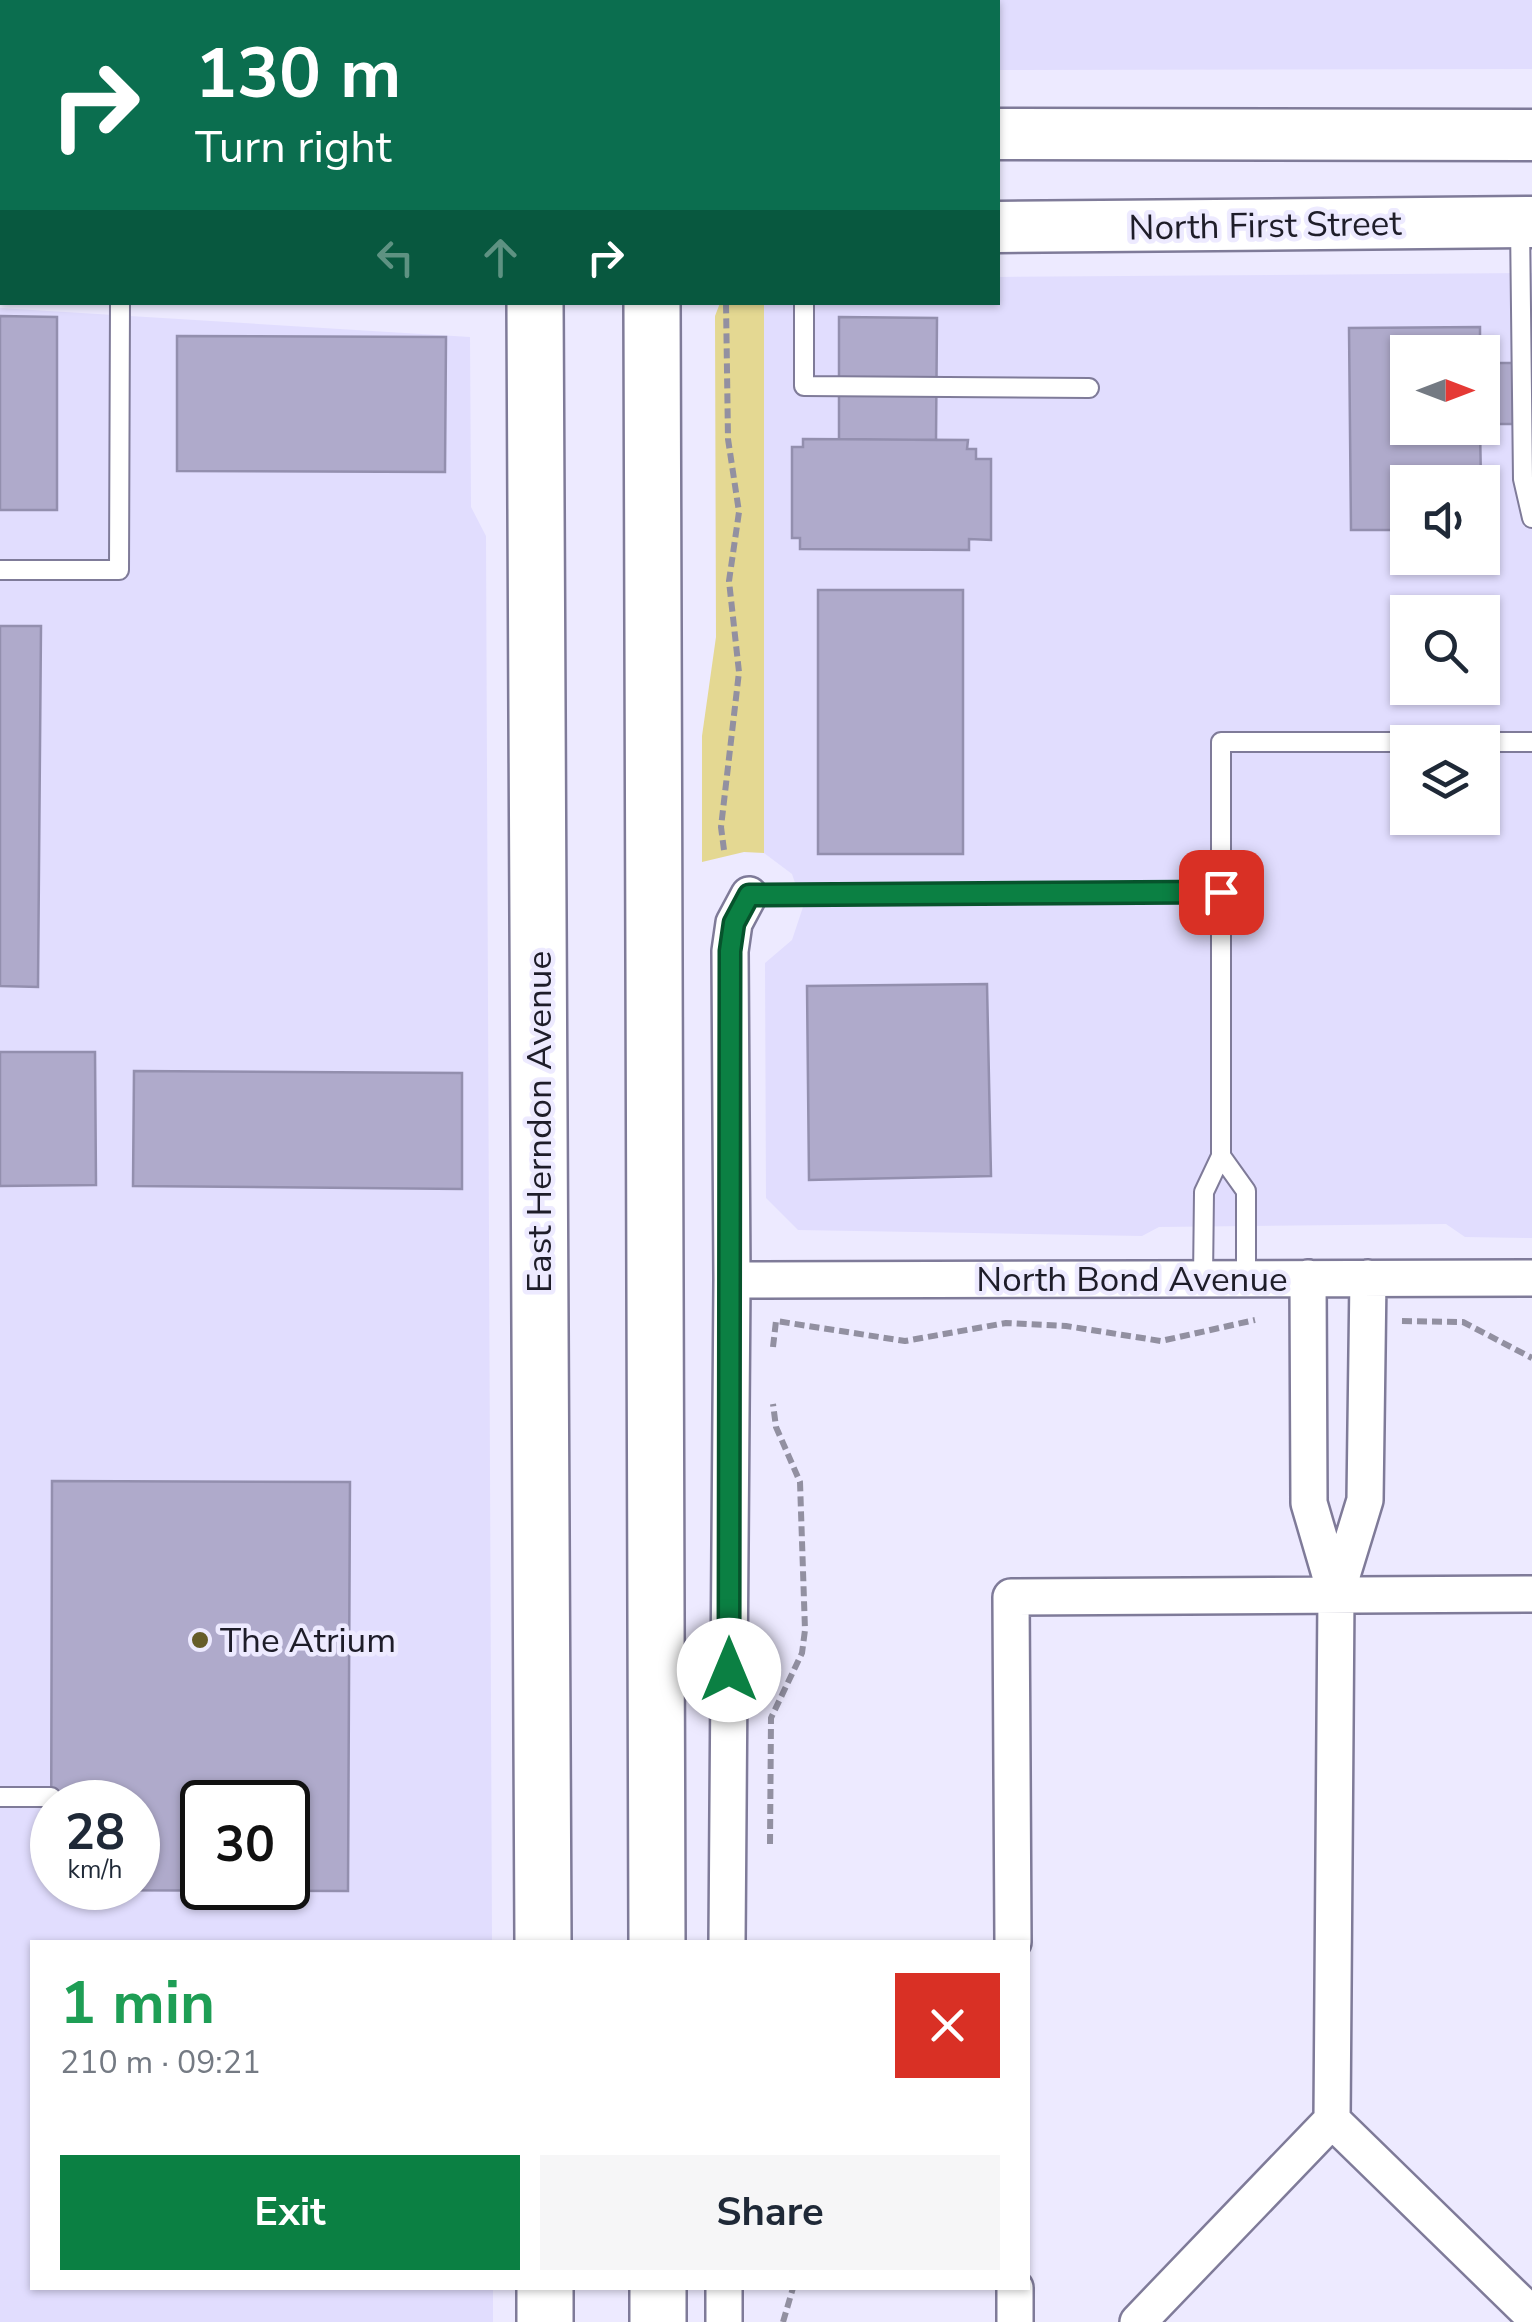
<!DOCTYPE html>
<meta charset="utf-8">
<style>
body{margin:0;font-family:"Nunito Sans",sans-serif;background:#f6f6f7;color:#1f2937;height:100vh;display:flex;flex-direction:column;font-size:38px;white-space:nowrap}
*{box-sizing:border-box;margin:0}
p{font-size:32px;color:#747a83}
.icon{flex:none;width:55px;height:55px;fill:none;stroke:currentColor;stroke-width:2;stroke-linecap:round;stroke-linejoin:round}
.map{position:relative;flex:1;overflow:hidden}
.details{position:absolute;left:30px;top:1940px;width:1000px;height:350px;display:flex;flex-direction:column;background:#fff;border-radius:0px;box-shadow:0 2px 8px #0004}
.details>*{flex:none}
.banner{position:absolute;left:0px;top:0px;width:1000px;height:305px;box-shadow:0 2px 8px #0004;background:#0b6e4f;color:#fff;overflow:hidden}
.needle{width:65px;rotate:90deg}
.buttons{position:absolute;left:1390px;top:335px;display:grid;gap:20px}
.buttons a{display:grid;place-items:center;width:110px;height:110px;border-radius:0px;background:#fff;box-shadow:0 2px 8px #0004;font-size:50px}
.speed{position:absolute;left:30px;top:1780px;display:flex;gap:20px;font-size:50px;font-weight:700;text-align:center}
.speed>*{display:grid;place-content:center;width:130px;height:130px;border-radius:50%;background:#fff;box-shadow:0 2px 8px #0004;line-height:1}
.speed small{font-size:25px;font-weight:400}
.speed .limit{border:5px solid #111;border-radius:15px;background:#fff;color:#111}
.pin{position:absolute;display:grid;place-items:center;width:85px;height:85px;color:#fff;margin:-42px;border-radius:20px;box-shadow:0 5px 15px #0006}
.me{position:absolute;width:110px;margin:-55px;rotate:0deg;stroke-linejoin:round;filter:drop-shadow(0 0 8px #0008)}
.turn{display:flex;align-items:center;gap:35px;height:210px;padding:0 30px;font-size:45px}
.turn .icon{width:130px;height:130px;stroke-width:2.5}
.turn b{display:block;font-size:70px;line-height:85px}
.lanes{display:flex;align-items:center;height:95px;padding:0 30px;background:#0003;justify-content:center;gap:50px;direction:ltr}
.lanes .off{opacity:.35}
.round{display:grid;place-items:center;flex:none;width:105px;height:105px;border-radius:0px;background:#f6f6f7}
.headline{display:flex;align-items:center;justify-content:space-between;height:170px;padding:0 30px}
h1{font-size:60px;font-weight:700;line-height:75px;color:#1e9e55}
.button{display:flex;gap:20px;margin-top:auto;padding:20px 30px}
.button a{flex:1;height:115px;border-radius:0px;background:#0b8043;color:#fff;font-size:40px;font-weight:700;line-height:115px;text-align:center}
.button a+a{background:#f6f6f7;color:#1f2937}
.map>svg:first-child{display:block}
.built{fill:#e1ddfe;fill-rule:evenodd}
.green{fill:#e4d892}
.building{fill:#afaacb;stroke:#938fae;stroke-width:2.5;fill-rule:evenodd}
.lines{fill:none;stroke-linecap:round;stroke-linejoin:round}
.lane-casing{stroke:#7f7b99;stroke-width:22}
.street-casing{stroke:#7f7b99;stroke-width:40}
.secondary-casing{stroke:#7f7b99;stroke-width:55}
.primary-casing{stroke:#7f7b99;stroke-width:60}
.path{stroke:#9290a1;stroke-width:6;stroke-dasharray:10 5;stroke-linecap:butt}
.lane{stroke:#fff;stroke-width:18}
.street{stroke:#fff;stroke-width:35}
.secondary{stroke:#fff;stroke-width:50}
.primary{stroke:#fff;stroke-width:55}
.route-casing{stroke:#07532c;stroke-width:25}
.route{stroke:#0b8043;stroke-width:18}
.poi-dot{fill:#665d2a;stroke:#edeaff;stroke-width:4}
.labels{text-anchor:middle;stroke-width:9;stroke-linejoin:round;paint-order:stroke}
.street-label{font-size:35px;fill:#1e1d29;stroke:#edeaff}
.poi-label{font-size:35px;fill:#1e1d29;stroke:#edeaff;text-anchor:start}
</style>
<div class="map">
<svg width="1532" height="2322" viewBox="0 0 1532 2322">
<rect width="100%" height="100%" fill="#edeaff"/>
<path class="built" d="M0 0H472L2 2V73Z
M734 0H1532V69L998 70V2Z
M1532 273V1238L1465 1237 1446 1224 1159 1227 1142 1236 798 1230 766 1198 765 963 792 940 803 907 792 874 764 853V303L998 302V277ZM1408 352H1482V428H1408ZM1408 482H1482V558H1408ZM1408 612H1482V688H1408ZM1408 742H1482V818H1408Z
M0 308 470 337 471 507 486 536 492 1942H32V2288H493V2322H0ZM52 1802H138V1888H52ZM202 1802H288V1888H202Z"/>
<path class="green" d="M720 303H764V853L744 852 702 862V736L716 637 715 316Z"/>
<path class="building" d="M243 0H310V2H243Z
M0 316 57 317V510H0Z
M839 317 937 318 936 440 839 439Z
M1480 327V352H1408V428H1480L1481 482H1408V530H1351L1349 328Z
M177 336 446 337 445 472 177 471Z
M1482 363H1532V424H1482Z
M803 439 968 440 967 449H976V459H991V540L969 539V550L800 549V538H792V447H803Z
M818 590H963V854H818Z
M0 626H41L38 987 0 986Z
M987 984 991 1176 809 1180 807 986Z
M0 1052H95L96 1185 0 1186Z
M134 1071 462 1073V1189L133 1186Z
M52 1481 350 1482 348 1891 51 1890ZM52 1802H138V1888H52ZM202 1802H288V1888H202Z"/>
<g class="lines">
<defs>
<path id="lane" d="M232 0V2
M395 2V0
M1520 224 1523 479 1532 518
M804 302V386L1089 388
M0 570H119L120 302
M749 895 1221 892
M1221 1156 1246 1191V1278
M1203 1279 1204 1192 1221 1156V742H1532
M0 1797H51"/>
<path id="street" d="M1308 1278 1309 1503 1336 1595
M732 1280 1532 1278
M727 1942 732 1280 730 951 734 923 749 895
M1013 1942 1011 1597 1532 1594
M1332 2120 1336 1595 1365 1500 1368 1278
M1015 2288V2322
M724 2322V2288
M1138 2322 1332 2120 1532 2315"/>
<path id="secondary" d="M0 124 2 125
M998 134 1532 135
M998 227 1532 222
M0 233H2"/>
<path id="primary" d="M540 0V2
M654 0V2
M535 302 543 1942
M652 302 657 1942
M545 2288V2322
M658 2288V2322"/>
</defs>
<use href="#lane" class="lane-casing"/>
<use href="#street" class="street-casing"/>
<use href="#secondary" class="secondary-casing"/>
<use href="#primary" class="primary-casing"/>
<path class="path" d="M724 850 721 827 739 672 729 581 739 512 728 439 726 302
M1402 1321 1463 1322 1532 1358
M773 1347 776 1321 905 1341 1006 1323 1066 1326 1161 1341 1255 1320
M770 1844 771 1718 802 1653 805 1630 800 1482 776 1427 773 1404
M783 2322 793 2288"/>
<use href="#lane" class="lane"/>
<use href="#street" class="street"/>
<use href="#secondary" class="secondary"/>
<use href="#primary" class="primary"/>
</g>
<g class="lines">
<defs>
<path id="route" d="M729 1670 730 951 734 923 749 895 1221 892"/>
</defs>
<use href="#route" class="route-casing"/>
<use href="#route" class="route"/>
</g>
<circle class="poi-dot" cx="200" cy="1640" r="10"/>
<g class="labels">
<g class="street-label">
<text transform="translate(1265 225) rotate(-1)" y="12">North First Street</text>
<text transform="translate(539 1122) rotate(-90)" y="12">East Herndon Avenue</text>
<text x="1132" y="1291">North Bond Avenue</text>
</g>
<g class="poi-label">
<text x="220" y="1652">The Atrium</text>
</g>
</g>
</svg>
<div class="buttons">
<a><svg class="needle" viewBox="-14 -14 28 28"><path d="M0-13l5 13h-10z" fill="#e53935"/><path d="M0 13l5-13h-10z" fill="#747a83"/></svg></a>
<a><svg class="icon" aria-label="sound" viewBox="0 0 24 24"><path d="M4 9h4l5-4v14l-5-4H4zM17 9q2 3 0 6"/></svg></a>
<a><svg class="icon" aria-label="search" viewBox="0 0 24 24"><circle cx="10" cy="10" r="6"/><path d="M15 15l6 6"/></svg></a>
<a><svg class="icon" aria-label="layers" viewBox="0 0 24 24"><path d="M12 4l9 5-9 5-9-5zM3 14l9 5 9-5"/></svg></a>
</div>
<div class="speed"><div>28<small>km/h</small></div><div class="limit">30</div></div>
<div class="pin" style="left:1221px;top:892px;background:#d93025"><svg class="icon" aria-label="arrive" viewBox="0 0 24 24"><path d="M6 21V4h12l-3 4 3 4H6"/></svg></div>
<svg class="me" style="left:729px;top:1670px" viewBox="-20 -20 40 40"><circle r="19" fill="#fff"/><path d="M0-13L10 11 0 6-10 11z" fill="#0b8043"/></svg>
<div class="banner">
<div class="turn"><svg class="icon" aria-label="right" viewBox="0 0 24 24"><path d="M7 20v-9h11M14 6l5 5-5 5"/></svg><div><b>130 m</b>Turn right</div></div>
<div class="lanes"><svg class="icon off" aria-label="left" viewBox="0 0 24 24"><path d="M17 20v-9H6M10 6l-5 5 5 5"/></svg><svg class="icon off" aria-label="ahead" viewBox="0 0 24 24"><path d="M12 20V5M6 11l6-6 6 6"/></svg><svg class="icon" aria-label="right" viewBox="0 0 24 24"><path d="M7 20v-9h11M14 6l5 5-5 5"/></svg></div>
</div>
<section class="details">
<div class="headline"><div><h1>1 min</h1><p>210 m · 09:21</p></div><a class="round" style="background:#d93025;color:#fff"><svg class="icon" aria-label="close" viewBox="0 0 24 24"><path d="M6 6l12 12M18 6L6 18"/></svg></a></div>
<div class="button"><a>Exit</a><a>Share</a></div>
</section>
</div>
